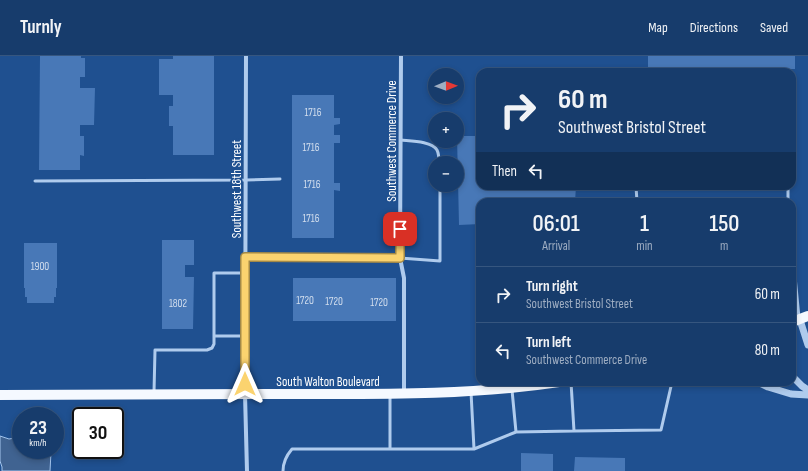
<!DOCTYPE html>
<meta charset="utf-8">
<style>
body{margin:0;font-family:"Sofia Sans Condensed",sans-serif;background:#244774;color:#f1f3f6;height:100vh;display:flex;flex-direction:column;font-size:15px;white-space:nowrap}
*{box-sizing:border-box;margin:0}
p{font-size:13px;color:#9eadc2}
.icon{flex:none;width:22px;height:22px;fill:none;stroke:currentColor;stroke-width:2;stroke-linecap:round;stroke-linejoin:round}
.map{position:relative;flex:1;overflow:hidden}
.side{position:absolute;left:476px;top:142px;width:320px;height:188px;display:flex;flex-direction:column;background:#173c6c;border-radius:12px;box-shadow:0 2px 6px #0003,0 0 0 1px #36567f}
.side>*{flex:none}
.hud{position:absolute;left:476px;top:12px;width:320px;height:122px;border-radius:12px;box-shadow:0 2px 6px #0003,0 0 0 1px #36567f;background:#173c6c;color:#f1f3f6;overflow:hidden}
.needle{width:26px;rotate:89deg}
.fabs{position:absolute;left:428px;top:12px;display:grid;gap:8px}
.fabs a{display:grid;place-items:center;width:36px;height:36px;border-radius:50%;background:#173c6c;box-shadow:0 2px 6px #0003,0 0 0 1px #36567f;font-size:20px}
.speed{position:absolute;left:12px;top:351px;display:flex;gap:8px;font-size:20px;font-weight:700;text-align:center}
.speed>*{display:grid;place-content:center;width:52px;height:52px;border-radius:50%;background:#173c6c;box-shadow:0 2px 6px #0003,0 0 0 1px #36567f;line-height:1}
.speed small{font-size:10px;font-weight:400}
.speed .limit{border:2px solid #111;border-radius:6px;background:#fff;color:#111}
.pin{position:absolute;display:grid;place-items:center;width:34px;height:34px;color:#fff;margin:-17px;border-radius:8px;box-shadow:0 2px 6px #0006}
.me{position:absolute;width:44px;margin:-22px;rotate:0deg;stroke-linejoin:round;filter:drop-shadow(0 0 3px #0008)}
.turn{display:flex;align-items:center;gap:14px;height:84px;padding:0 16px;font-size:18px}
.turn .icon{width:52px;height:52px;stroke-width:2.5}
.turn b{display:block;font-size:28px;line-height:34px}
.then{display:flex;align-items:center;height:38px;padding:0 16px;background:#0003;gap:8px;font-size:15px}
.eta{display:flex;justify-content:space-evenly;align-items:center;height:68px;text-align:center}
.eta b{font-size:24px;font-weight:600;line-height:28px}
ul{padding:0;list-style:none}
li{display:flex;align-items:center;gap:12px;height:56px;padding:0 16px;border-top:1px solid #36567f}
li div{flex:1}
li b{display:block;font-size:15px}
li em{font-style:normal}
header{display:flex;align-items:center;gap:24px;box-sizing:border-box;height:56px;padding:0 20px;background:#173c6c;border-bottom:1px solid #36567f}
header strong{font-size:19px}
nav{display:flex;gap:22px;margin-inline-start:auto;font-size:14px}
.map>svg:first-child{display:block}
.water{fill:#406391;stroke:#a3c5ee}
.building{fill:#4878b7}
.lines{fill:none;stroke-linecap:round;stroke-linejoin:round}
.service{stroke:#afcbed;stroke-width:3}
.minor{stroke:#afcbed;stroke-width:4}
.tertiary{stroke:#afcbed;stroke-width:7}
.primary{stroke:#f5f9ff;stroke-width:10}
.route-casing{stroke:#a38948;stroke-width:10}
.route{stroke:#fbd36f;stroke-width:7}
.labels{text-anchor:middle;stroke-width:3.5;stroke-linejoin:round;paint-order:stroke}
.number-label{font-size:11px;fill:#d1dded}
.street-label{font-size:13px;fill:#fff;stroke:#1f5090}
</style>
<header>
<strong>Turnly</strong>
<nav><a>Map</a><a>Directions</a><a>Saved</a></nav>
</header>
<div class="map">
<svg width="808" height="415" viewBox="0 0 808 415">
<rect width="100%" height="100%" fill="#1f5090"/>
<path class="water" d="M0 380 9 383 21 381V394H49L51 396 50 415H2V411L0 405Z"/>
<path class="building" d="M40 0H81V2H85V21H80V32H95L94 69H80V80H84V100L80 99V114H39Z
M173 0H214V99H173V70H169V50H173V39H159V3H173Z
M648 0H795V13L648 14Z
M292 39H334V62H340V68L334 69V79H340V87H334V127H340V135L334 134V182H292Z
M457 80H480V130H576L575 146H480V168L459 169Z
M653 130H776V135H653Z
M162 184H194V209H185V221H194L193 273H162Z
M24 187H57V232H56V241H54V247H27V241H25V232H24Z
M293 222H396V265H293Z
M521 397 553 398V415H521Z
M575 401 625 402V415H574Z"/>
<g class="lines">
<path class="service" d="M401 84C410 85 432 85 437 94 439 98 439 103 439 107
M35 125 246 124 280 123
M636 130 637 146
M788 146V130
M400 202 440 205V129
M792 207 794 210 799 262
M214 280H245
M571 326 574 375 661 374 672 326
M512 334 516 376 574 375
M154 336 155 294H207L212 292 214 288V217H245
M390 340V393H474L471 336
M474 393 516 376
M283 415C283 406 286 400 292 393H390"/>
<path class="minor" d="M246 0 245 338 247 415
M401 0 400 202 404 222V337
M245 201 400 202"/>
<path class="tertiary" d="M800 264 808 289
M792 320 802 330 808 334
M758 326 768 331 791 338 808 339"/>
<path class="primary" d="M792 266 808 260
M0 339C93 339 186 338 278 338 372 338 466 340 559 326"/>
</g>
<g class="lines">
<defs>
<path id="route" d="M245 328V201L400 202V173"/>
</defs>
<use href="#route" class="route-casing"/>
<use href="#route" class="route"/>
</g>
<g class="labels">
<g class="number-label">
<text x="313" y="60">1716</text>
<text x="311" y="95">1716</text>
<text x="312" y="132">1716</text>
<text x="311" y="166">1716</text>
<text x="40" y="214">1900</text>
<text x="305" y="248">1720</text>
<text x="334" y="249">1720</text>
<text x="379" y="250">1720</text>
<text x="178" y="251">1802</text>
</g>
<g class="street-label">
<text transform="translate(391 85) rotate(-90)" y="5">Southwest Commerce Drive</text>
<text transform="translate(236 133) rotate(-90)" y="5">Southwest 18th Street</text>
<text x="328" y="330">South Walton Boulevard</text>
</g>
</g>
</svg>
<div class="fabs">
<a><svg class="needle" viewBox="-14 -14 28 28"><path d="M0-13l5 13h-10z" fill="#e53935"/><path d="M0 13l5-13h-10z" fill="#9eadc2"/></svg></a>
<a>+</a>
<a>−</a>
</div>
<div class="speed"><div>23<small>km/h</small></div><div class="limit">30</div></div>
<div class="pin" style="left:400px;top:173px;background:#d93025"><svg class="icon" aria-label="arrive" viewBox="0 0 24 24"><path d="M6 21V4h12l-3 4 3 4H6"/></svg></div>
<svg class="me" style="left:245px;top:328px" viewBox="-20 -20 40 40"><path d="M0-17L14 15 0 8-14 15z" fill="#fbd36f" stroke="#fff" stroke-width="4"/></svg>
<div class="hud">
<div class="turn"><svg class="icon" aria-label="right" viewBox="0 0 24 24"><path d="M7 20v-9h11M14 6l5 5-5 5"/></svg><div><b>60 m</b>Southwest Bristol Street</div></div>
<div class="then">Then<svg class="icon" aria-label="left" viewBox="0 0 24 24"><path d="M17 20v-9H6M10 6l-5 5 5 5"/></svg></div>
</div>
<section class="side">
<div class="eta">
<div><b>06:01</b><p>Arrival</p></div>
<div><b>1</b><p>min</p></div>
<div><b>150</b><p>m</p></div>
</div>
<ul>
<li><svg class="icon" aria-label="right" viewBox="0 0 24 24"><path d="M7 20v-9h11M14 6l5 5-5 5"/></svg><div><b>Turn right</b><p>Southwest Bristol Street</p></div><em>60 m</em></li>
<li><svg class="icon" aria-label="left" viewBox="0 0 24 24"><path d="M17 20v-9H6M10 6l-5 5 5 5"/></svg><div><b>Turn left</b><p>Southwest Commerce Drive</p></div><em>80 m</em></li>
</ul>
</section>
</div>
